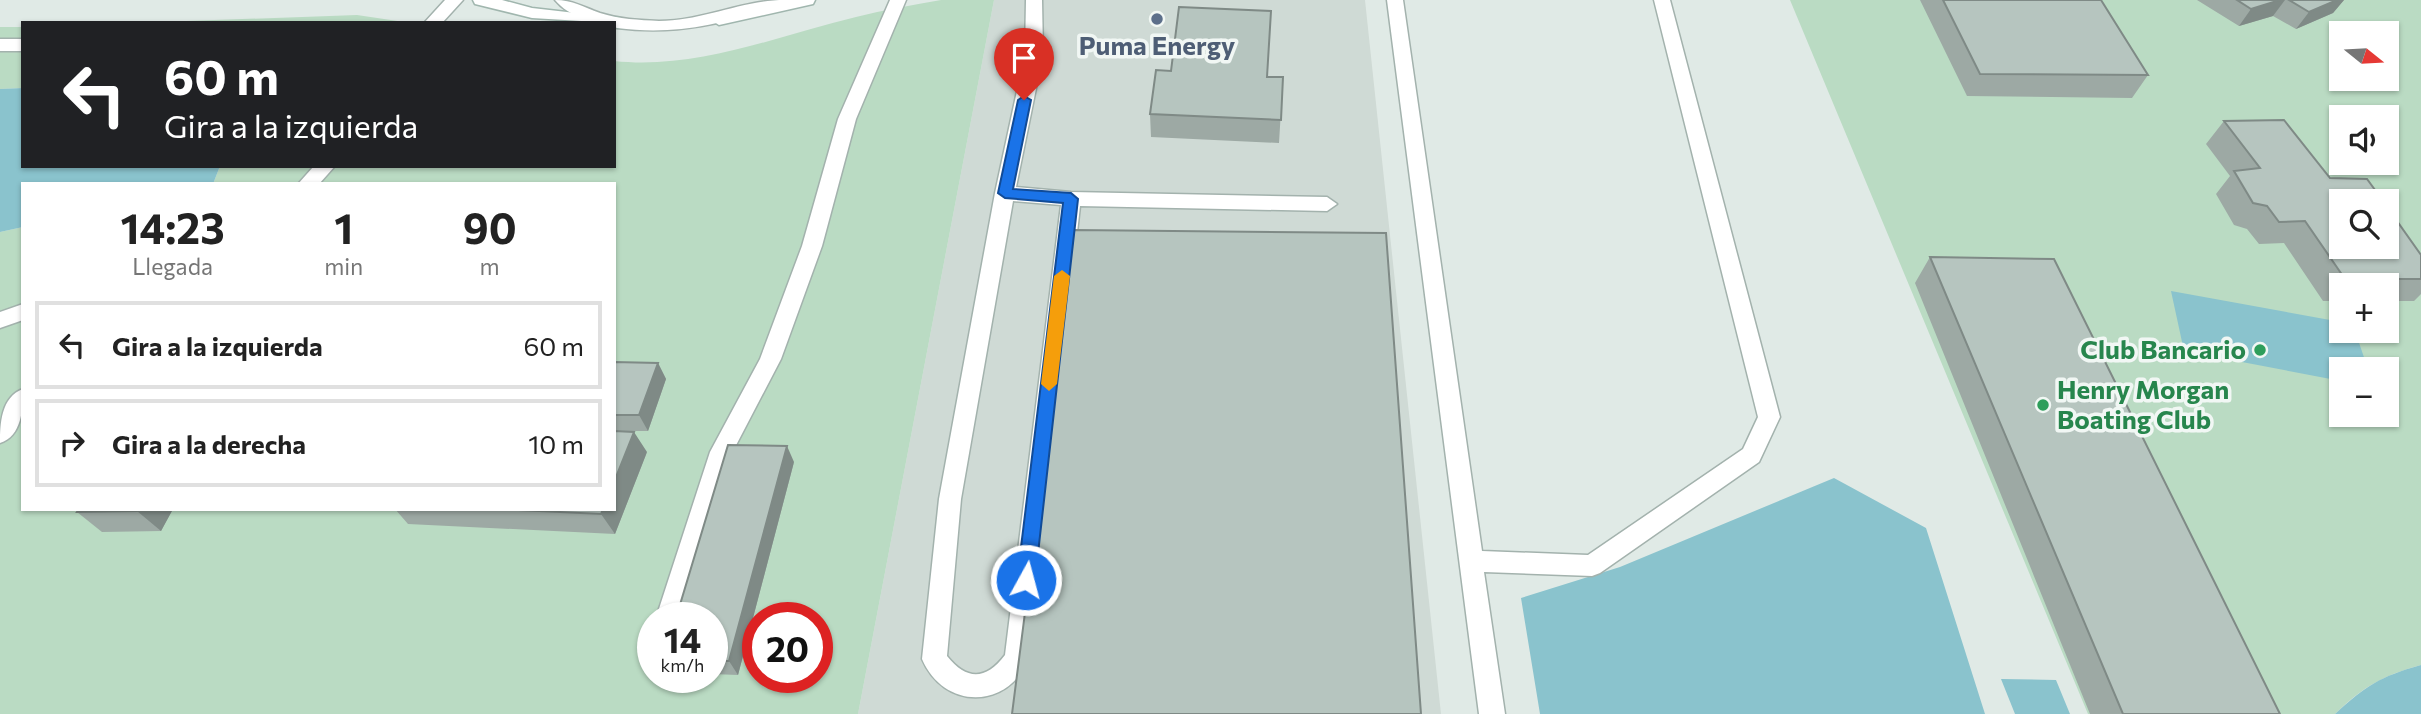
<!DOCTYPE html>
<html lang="es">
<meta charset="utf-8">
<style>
body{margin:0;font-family:Commissioner,sans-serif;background:#f2f2f2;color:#222;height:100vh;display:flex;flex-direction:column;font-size:26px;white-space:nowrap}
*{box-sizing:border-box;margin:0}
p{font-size:23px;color:#767676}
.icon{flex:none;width:38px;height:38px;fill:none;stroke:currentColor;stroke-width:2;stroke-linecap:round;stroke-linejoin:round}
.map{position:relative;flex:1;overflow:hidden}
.panel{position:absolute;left:21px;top:182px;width:595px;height:329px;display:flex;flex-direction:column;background:#fff;border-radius:0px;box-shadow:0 2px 5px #0004}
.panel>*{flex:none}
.hud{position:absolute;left:21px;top:21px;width:595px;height:147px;border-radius:0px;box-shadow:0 2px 5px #0004;background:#202124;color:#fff;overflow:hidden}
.needle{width:46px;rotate:108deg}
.fabs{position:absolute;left:2329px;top:21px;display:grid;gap:14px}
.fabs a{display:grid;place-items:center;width:70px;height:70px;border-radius:0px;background:#fff;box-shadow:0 2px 5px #0004;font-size:35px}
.speed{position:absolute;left:637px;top:602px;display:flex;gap:14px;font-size:35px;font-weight:700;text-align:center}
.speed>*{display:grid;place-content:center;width:91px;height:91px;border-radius:50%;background:#fff;box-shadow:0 2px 5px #0004;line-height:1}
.speed small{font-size:18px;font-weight:400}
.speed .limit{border:10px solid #d22;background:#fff;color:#111}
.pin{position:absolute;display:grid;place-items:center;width:60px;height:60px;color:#fff;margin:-72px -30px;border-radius:50% 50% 50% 0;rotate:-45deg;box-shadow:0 0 7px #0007}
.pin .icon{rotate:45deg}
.me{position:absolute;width:77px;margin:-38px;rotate:7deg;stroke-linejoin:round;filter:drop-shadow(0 0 5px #0008)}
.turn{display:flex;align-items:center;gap:24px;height:147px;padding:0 28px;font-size:32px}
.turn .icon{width:91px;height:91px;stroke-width:2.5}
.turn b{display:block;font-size:49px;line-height:60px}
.eta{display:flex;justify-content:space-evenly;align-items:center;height:119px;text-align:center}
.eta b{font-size:42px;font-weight:700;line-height:49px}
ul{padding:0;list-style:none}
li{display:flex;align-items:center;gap:21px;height:88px;margin:0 14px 10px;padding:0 14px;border:4px solid #e0e0e0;border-radius:0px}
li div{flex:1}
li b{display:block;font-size:26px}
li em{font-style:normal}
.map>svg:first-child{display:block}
.built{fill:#cfdad5}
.green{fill:#badbc3;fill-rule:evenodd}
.water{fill:#8ac3cd}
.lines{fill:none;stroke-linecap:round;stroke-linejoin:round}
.service-casing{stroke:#a3b2ad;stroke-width:3}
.minor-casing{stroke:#a3b2ad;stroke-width:3}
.secondary-casing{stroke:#a0b6ae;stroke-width:3}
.service{fill:#fff;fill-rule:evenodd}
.minor{fill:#fff;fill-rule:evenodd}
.secondary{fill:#fff;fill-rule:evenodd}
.wall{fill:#9da9a4}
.shaded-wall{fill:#7f8a86}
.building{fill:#b6c5bf;stroke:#7f8a86;stroke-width:2}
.route{fill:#1a73e8;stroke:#114b97;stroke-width:2}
.slow{fill:#f59e0b}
.service-dot{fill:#5c6f8a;stroke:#f1f7f4;stroke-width:2.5}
.leisure-dot{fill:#2e9e5b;stroke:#f1f7f4;stroke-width:2.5}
.labels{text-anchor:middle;stroke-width:7;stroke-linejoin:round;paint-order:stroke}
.service-label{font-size:26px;font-weight:bold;fill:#4e5e75;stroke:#f1f7f4}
.leisure-label{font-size:26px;font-weight:bold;fill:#27864d;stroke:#f1f7f4;text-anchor:end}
</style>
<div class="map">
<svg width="2421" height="714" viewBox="0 0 2421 714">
<rect width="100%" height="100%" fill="#e0eae6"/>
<path class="built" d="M994 0H1365L1441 714H858Z"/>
<path class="green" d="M941 0H994L858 714H0V232L23 227V509H614V184H213L220 166H614V61C697 70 777 36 856 17 884 10 913 5 941 0ZM653 618H712V677H653ZM758 618H817V677H758Z
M1790 0H2421V665C2382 676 2364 686 2335 714H2088ZM2342 33H2387V79H2342ZM2342 117H2387V163H2342ZM2342 201H2387V247H2342ZM2342 285H2387V331H2342ZM2342 369H2387V415H2342Z
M357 15 411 23H131Z
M0 27H23V88L0 89Z"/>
<path class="water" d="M23 88V166H220L213 184H23V227L0 232V89Z
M2171 291 2341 322 2342 331H2355L2368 369H2342L2341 381 2184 351Z
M1834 478 1926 528 1985 714H1540L1521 598 1620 567Z
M2421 665V714H2335C2367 685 2379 677 2421 665Z
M2001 679 2056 680 2070 714H2015Z"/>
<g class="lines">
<defs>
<path id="service" d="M445 0H463L442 23H424Z
M890 0H906L856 119 822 246 781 359 732 453 680 618H656L710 452 760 359 802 246 838 119Z
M1026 0H1042L1043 54 1016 187 1071 192 1327 197 1337 204 1327 211 1080 206 1029 659C1007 710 944 710 922 659L939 499 995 193 1025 54ZM1013 201 1061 205 1005 655C986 680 967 681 947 656L961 499Z
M0 39H23V51H0Z
M314 166H335L319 184H298Z
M23 304V320L0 328V312Z
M23 389C23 409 22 436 0 443 0 424 1 397 23 389Z"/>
<path id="minor" d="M555 0C573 0 583 7 600 13 619 19 639 20 659 21 703 21 742 0 785 0L783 4C726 23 678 36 617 28L614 23C593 23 569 17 555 0Z
M1387 0H1403L1482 551 1588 555 1743 449 1758 417 1654 0H1670L1780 417 1759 462 1600 573 1592 576 1484 572 1505 714H1479Z"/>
<path id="secondary" d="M473 0H502L532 8 619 18 627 23 625 27 614 28V23L532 18 475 4Z
M784 0H815L813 4 719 25 711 20 713 16Z"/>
</defs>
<use href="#service" class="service-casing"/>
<use href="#minor" class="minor-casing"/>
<use href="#secondary" class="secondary-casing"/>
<use href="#service" class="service"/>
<use href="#minor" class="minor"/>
<use href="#secondary" class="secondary"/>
</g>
<path class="wall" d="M1920 0H2101L2148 75 2132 98 1967 96Z
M2197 0H2344L2333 13 2296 29 2273 16 2239 26Z
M1283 77 1279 143 1151 137 1150 114Z
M2224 121 2330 178 2421 255V294L2414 301H2387V285H2342V301H2323L2284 243 2259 244 2247 229 2234 225 2216 194 2230 176 2206 144Z
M1930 257 2280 714H2090L1915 283Z
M614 362 658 363 666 379 648 431H614Z
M647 452 615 534 408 524 395 509H614Z
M794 462 738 675 712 674V618Z
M79 509H173L161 531 102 532 77 512Z"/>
<path class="shaded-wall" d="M2280 0H2285L2273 16 2239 26 2251 9Z
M2337 0H2344L2333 13 2296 29 2309 12Z
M658 363 666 379 648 431 639 415Z
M634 432 647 452 615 534 601 514 603 509H614V482Z
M787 446 794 462 738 675 729 661Z
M138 509H173L161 531 137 511Z"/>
<path class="building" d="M1943 0H2101L2148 75 1980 74Z
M2237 0H2280L2251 9Z
M2289 0H2337L2309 12Z
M1179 7 1271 11 1267 77H1283L1281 120 1150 114 1156 70 1171 71Z
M2284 120 2330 178 2367 179 2383 201H2342V247H2387V207L2421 255V279H2345L2305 221 2279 222 2267 206 2253 203 2234 171 2260 168 2224 121Z
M1074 230 1386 233 1421 714H1012Z
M1930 257 2054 259 2280 714H2123Z
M614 362 658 363 639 415H614Z
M614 431 634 432 614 482Z
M728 445 787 446 729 661H712V618H676Z
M79 509H138L137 511 77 512Z
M496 509H603L601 514Z"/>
<path class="route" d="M1024 96 1031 100 1013 189 1071 193 1078 199 1035 580 1033 585 1026 588 1020 585 1017 580 1063 203 1005 198 998 193 1018 100Z"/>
<path class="slow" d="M1062 270 1070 276 1057 384 1049 391 1041 384 1054 276Z"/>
<circle class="service-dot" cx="1157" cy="19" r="7"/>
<g class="leisure-dot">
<circle cx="2260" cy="350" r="7"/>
<circle cx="2043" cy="405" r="7"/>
</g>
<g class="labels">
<g class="service-label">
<text x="1157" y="55">Puma Energy</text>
</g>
<g class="leisure-label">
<text x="2246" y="359">Club Bancario</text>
<text x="2057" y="399" text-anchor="start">Henry Morgan<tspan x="2057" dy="30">Boating Club</tspan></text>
</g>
</g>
</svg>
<div class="fabs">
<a><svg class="needle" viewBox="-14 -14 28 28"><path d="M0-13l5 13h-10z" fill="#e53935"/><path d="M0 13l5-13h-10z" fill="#767676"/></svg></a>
<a><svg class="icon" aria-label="sound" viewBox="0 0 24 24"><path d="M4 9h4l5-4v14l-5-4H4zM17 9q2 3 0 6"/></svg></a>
<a><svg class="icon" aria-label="search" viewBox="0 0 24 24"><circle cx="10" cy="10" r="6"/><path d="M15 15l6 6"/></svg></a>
<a>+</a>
<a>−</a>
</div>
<div class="speed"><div>14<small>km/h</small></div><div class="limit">20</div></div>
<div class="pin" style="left:1024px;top:100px;background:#d93025"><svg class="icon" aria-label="arrive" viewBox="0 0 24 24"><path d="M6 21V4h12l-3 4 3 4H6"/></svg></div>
<svg class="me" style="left:1026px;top:580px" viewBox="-20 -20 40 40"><circle r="17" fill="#1a73e8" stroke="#fff" stroke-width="3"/><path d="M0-11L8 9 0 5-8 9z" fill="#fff"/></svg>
<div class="hud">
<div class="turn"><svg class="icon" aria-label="left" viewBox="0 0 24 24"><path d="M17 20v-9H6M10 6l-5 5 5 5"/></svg><div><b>60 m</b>Gira a la izquierda</div></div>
</div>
<section class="panel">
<div class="eta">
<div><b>14:23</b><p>Llegada</p></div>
<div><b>1</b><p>min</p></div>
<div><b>90</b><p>m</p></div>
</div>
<ul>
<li><svg class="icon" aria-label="left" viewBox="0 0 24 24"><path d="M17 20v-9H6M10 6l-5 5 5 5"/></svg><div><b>Gira a la izquierda</b></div><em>60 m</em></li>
<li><svg class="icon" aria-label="right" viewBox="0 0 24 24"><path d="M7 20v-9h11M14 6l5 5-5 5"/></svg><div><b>Gira a la derecha</b></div><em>10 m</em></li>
</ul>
</section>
</div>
